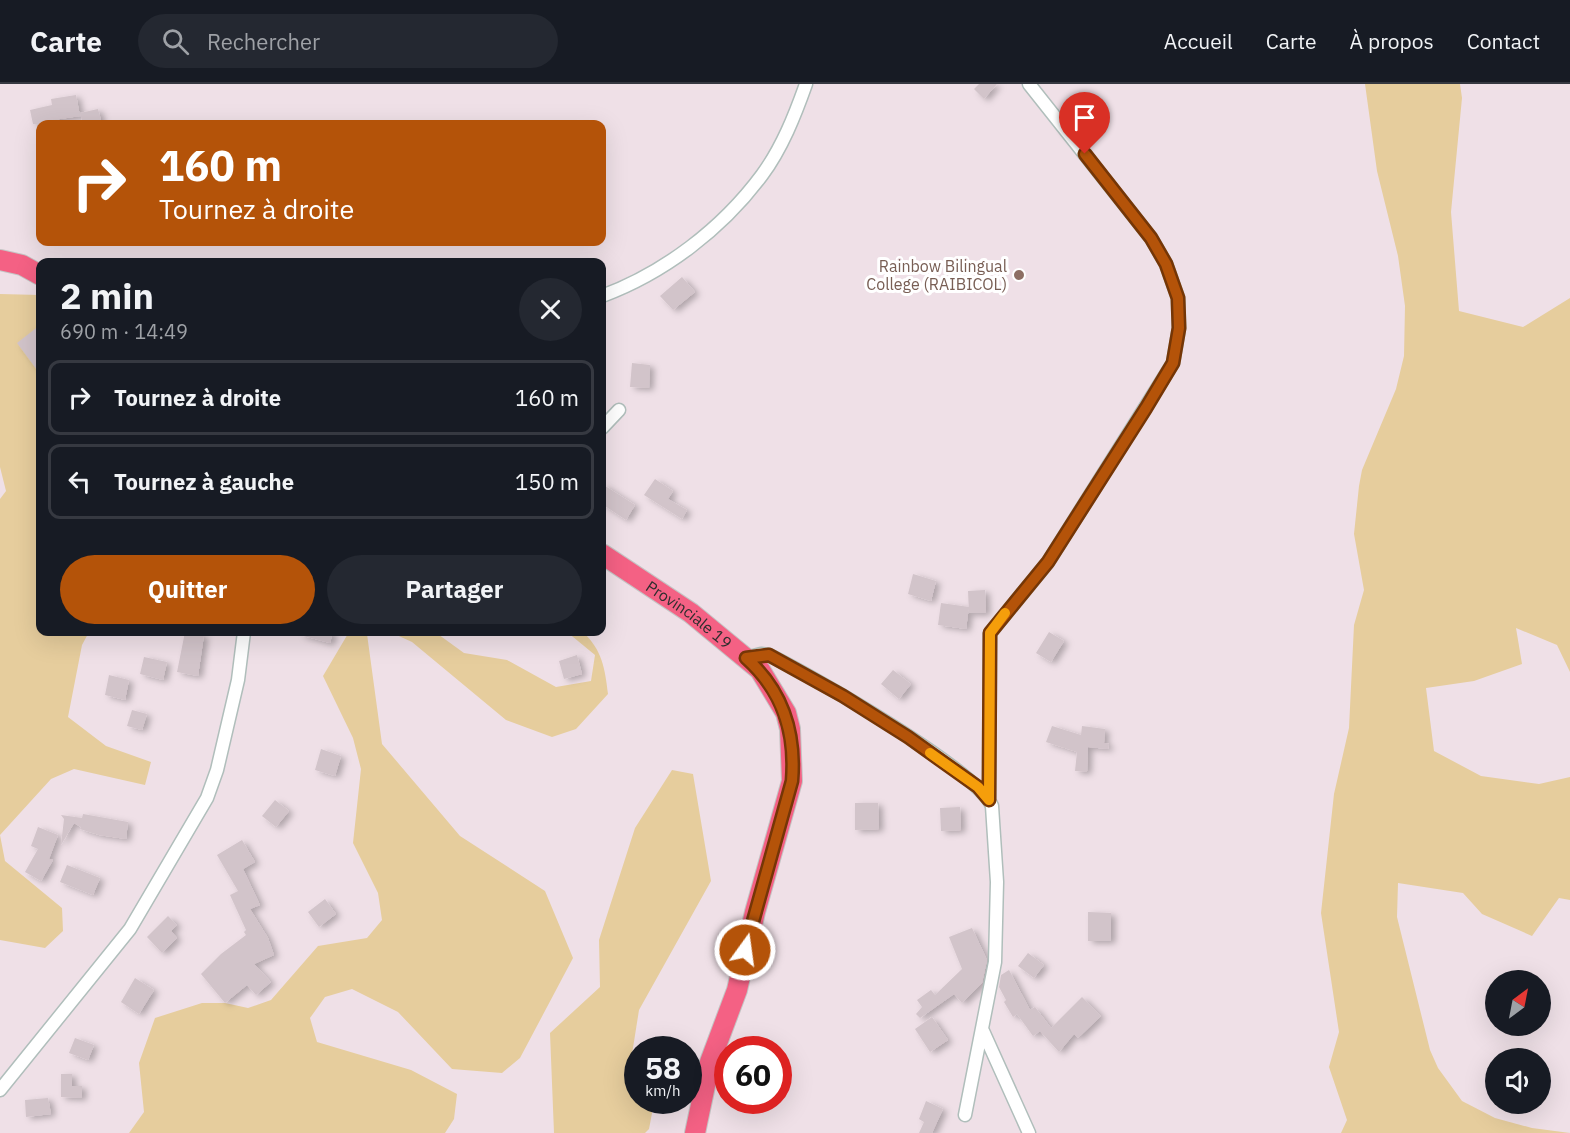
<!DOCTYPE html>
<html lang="fr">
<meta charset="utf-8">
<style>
body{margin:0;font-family:"IBM Plex Sans",sans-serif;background:#242831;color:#f1f3f6;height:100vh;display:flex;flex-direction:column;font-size:22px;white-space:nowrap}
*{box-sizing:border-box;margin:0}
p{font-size:20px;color:#9ea1a6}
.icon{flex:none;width:33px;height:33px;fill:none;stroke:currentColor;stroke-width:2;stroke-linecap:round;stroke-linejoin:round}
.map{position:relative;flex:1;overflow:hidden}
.side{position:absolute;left:36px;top:174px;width:570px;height:378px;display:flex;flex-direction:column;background:#171b24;border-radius:12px;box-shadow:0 6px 24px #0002}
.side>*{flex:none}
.top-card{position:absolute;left:36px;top:36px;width:570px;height:126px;border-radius:12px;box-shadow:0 6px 24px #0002;background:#b45309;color:#fff;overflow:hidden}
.needle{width:39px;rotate:32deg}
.tools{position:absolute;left:1485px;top:886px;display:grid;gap:12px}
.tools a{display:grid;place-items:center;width:66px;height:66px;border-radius:50%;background:#171b24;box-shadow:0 6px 24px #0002;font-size:30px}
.speed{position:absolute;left:624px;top:952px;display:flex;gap:12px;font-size:30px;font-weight:700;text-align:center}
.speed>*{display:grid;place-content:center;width:78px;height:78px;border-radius:50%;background:#171b24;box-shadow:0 6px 24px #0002;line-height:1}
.speed small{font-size:15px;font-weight:400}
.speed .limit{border:9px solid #d22;background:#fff;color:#111}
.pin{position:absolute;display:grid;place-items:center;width:51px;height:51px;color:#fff;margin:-62px -26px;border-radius:50% 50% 50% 0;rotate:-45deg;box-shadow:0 0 6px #0007}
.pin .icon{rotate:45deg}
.me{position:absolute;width:66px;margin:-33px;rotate:14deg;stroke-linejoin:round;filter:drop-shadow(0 0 4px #0008)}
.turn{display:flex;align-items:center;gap:21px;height:126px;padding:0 24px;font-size:27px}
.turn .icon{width:78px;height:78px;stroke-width:2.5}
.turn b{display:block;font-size:42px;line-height:51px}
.round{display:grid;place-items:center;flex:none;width:63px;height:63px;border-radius:32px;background:#242831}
.summary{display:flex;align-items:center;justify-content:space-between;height:102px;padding:0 24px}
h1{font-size:36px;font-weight:700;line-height:45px}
.primary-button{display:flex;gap:12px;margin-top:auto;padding:12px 24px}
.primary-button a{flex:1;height:69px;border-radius:36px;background:#b45309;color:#fff;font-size:24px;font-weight:700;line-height:69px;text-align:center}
.primary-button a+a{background:#242831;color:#f1f3f6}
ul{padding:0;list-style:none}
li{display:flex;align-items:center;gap:18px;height:75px;margin:0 12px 9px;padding:0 12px;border:3px solid #363941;border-radius:12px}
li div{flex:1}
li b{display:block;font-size:22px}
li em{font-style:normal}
header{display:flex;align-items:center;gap:36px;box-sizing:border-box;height:84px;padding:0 30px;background:#171b24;border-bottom:2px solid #363941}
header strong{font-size:28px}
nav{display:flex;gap:33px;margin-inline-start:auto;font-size:21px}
.search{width:420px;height:54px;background:#242831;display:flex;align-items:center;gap:15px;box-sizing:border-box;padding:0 21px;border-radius:33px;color:#9ea1a6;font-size:22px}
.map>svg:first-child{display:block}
.green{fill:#e6cd9d}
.building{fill:#d2c4ca;filter:url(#shadow)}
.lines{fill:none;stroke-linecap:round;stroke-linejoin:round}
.street-casing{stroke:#b0bebb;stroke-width:15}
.primary-casing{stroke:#c4c4c4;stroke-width:22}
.street{stroke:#fff;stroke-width:12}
.primary{stroke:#f46184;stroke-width:20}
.route-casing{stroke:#753606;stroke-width:15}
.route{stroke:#b45309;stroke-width:10}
.slow{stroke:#f59e0b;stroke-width:10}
.education-dot{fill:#8d6e63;stroke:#fff;stroke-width:2}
.labels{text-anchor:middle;stroke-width:6;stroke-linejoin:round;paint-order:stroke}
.education-label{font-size:16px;fill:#785e54;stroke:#fff;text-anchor:end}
.street-label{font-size:16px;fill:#2e2e2e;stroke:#fff}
</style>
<header>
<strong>Carte</strong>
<div class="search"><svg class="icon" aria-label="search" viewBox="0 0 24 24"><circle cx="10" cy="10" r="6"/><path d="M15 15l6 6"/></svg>Rechercher</div>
<nav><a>Accueil</a><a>Carte</a><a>À propos</a><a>Contact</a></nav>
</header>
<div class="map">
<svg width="1570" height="1049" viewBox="0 0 1570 1049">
<defs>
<filter id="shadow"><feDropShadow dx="4.5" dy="2.5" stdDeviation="3" flood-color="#0004"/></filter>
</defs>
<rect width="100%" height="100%" fill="#efe0e7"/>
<path class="green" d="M1365 0H1460L1462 14 1451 128 1459 227 1523 243 1570 214V588L1557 561 1516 544 1522 580 1474 597 1426 604 1434 667 1481 692 1539 700 1570 693V816L1559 814 1532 852 1482 830 1463 809 1398 799 1397 833 1430 966 1438 984 1462 1017 1495 1034 1532 1044 1570 1049H1341L1347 1036 1329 983 1339 948 1321 829 1334 710 1349 644 1354 541 1364 506 1354 450 1359 402 1362 386 1396 305 1404 272 1405 222 1398 172 1377 87Z
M0 210 40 211V548H89L82 561 68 633 106 662 151 678 145 701 74 685 51 695 0 751 5 777 62 824 63 847 45 864 0 856V415L6 407 0 383Z
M349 548H435L464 569 507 576 556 603 591 597 595 571 567 548H583C602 566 605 584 608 610L576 645 552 653 506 636 412 558 390 548 367 550 382 660 460 752 545 807 573 874 520 974 502 989 452 985 398 928 352 905 325 913 310 934 317 958 411 986 457 1010 454 1035 445 1049H129L144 1028 139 979 155 934 202 919H225L248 924 271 916 318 862 367 854 382 836 378 809 353 759 361 685 353 654 323 592Z
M672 686 693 690 711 797 639 926 629 989 637 1001 638 1017H648L653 1024 649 1045 645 1049H554L550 949 600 903 599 856 635 744Z"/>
<path class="building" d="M979 0H997L984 15 974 5Z
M76 11 80 32 53 36 54 40H33L30 26 52 21 51 15Z
M98 25 102 40H83L80 29Z
M682 193 695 208 673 226 660 212Z
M40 241V290L17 259Z
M632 279 650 281 649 304 630 303Z
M655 395 673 407 668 415 687 426 682 435 644 411Z
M602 400 635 421 626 436 602 420Z
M913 490 936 497 931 517 908 510Z
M985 506 986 529H969L968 507Z
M941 519 969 523 966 545 938 541Z
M185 548 204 551 198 592 177 588Z
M301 548H333L330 559 300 551Z
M1049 548 1064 557 1051 578 1036 569Z
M577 571 582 590 564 595 559 577Z
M144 573 167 578 163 596 140 590Z
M893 586 911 600 899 615 881 600Z
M109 591 129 596 125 616 105 611Z
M132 626 147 630 142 646 127 642Z
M1052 642 1081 651 1082 642 1105 645 1104 659 1109 660 1108 665 1088 663 1087 688 1075 687 1077 668 1046 658Z
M321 665 341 672 335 692 315 686Z
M275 716 289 727 276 743 262 732Z
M855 719H878L879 745 855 746Z
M960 723 961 746 941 747 940 724Z
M83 730 128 738 126 755 99 751 80 745 81 743 74 739 61 761 64 735 61 731 82 734Z
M38 743 58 751 49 775 53 776 41 797 25 788 38 765 31 762Z
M242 756 255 778 243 785 260 821 250 825 268 854 274 871 254 880 271 898 256 911 247 901 225 919 201 890 221 870 246 851 244 848 246 846 230 811 238 807 217 771Z
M67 781 100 794 93 811 60 798Z
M325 815 336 830 319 843 308 828Z
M1088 828 1111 829V857H1088Z
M168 832 177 841 171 847 177 854 162 869 147 853Z
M972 844 987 876 982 899 962 919 954 910 920 934 916 930 922 923 917 916 931 906 935 911 962 885 949 853Z
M1028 869 1044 881 1034 894 1018 882Z
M1009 886 1030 926 1035 923 1051 944 1082 913 1101 932 1078 954 1074 950 1059 968 1040 947 1033 952 1017 930 1013 933 1004 918 1006 916 999 903 1001 891Z
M135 894 154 906 139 930 121 918Z
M932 933 948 956 930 968 915 945Z
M75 954 94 961 88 976 69 969Z
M61 990H72V1002H82V1014L61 1013Z
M48 1014 51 1030 26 1033 25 1016Z
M926 1017 943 1025 932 1049H919L924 1038 919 1035Z"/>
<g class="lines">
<defs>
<path id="street" d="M602 212C664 189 722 145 762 91 782 64 795 31 806 0
M602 344 619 326
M746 574 761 570 769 571C810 591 977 686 992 722L997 798 995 878 965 1031
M989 715 990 549 1048 478 1173 279 1179 244 1178 214 1166 180 1151 154 1029 0
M983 947 1029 1049
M0 1006 130 845 207 714 217 686 238 596 244 548"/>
<g id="primary">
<path d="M0 176 22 181 40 191"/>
<path id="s1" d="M602 470 691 529 760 586 786 629 790 645 792 697 755 828 737 906 710 978 695 1049"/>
</g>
</defs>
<use href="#street" class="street-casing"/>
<use href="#primary" class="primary-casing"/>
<use href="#street" class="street"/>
<use href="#primary" class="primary"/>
</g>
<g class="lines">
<defs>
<path id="route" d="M745 866 792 697C796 648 783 607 746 574L769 571 843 612 908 653 978 703 989 716 990 549 1048 478 1146 324 1173 279 1179 244 1178 214 1166 180 1151 154 1085 70"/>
</defs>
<use href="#route" class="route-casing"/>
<use href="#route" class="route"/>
<path class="slow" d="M930 669 978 703 989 716 990 549 1005 529"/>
</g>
<circle class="education-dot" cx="1019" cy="191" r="6"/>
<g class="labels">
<g class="education-label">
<text x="1007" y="188">Rainbow Bilingual<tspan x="1007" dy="18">College (RAIBICOL)</tspan></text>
</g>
<g class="street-label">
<text dy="6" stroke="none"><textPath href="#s1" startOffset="106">Provinciale 19</textPath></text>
</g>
</g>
</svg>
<div class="tools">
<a><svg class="needle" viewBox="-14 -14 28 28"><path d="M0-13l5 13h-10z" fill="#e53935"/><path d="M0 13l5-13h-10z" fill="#9ea1a6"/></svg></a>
<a><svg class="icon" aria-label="sound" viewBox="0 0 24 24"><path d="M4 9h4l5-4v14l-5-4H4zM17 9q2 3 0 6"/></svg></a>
</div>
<div class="speed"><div>58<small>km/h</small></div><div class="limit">60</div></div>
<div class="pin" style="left:1085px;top:70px;background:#d93025"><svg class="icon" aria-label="arrive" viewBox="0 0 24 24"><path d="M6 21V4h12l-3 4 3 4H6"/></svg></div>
<svg class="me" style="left:745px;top:866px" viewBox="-20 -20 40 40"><circle r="17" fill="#b45309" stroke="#fff" stroke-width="3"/><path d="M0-11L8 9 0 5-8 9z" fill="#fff"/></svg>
<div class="top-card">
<div class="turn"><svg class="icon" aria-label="right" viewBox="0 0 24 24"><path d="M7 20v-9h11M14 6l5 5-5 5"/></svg><div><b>160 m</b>Tournez à droite</div></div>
</div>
<section class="side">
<div class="summary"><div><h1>2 min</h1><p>690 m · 14:49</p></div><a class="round"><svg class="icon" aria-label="close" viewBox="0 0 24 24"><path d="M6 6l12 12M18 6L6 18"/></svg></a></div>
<ul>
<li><svg class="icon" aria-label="right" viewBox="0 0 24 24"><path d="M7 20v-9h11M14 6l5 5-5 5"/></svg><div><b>Tournez à droite</b></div><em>160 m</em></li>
<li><svg class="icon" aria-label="left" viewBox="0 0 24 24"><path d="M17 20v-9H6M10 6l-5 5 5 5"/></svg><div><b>Tournez à gauche</b></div><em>150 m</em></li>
</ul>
<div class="primary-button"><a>Quitter</a><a>Partager</a></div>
</section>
</div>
